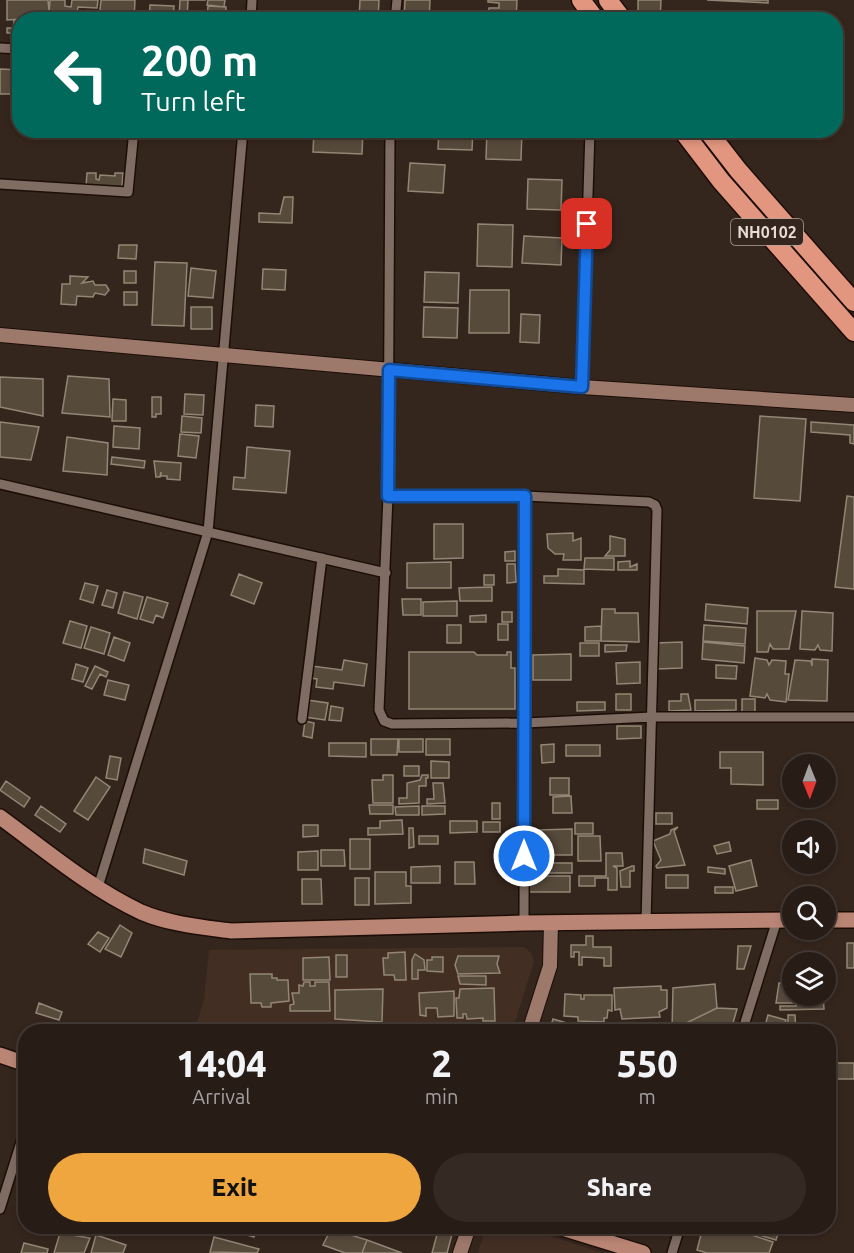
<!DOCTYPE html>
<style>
body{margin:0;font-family:Ubuntu,sans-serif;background:#342923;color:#f1f3f6;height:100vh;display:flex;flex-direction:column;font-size:22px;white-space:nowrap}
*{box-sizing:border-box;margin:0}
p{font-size:20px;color:#a5a1a1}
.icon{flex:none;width:33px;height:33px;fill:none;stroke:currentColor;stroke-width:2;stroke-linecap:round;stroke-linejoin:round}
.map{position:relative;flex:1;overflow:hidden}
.panel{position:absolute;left:18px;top:1024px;width:818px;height:210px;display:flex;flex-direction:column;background:#281c16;border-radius:24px;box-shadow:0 3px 9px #0003,0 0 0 2px #443a35}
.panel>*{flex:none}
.banner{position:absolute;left:12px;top:12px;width:831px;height:126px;border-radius:24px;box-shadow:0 3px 9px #0003,0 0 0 2px #443a35;background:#00695c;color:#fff;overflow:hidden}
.needle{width:39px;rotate:179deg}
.tools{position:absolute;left:782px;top:754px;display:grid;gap:12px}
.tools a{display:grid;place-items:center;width:54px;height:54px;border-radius:50%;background:#281c16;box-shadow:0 3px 9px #0003,0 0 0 2px #443a35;font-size:30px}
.pin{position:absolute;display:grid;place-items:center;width:51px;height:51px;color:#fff;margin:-26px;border-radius:12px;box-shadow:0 3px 9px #0006}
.me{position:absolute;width:66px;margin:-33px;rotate:0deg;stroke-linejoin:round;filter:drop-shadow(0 0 4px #0008)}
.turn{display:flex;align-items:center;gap:21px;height:126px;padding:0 30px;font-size:27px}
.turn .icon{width:78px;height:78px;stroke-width:2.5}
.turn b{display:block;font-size:42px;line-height:51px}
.eta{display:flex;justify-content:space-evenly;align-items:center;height:102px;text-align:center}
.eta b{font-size:36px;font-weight:800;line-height:42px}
.action{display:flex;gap:12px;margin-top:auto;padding:12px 30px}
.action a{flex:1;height:69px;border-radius:36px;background:#f0a63f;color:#111;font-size:24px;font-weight:800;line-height:69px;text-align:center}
.action a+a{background:#342923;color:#f1f3f6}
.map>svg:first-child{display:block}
.built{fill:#432e23}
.building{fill:#564a3b;stroke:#938676;stroke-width:1.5}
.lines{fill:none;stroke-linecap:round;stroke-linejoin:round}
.street-casing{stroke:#1c0e07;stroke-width:12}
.secondary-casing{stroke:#1c0e07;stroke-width:16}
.primary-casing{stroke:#1c0e07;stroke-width:18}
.highway-casing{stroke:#1c0e07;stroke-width:21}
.street{stroke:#7f6c62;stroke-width:9}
.secondary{stroke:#9d796b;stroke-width:14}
.primary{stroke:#ba8574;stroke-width:15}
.highway{stroke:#e29680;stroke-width:18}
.route-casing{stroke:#114b97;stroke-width:15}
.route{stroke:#1a73e8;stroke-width:10}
.labels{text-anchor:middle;stroke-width:6;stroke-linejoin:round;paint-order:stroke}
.shield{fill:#35261d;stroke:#b1a59e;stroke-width:1.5}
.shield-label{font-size:16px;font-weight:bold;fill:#e6dbd5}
</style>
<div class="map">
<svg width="854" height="1253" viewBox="0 0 854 1253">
<rect width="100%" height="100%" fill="#35261d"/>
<path class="built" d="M524 947 531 953 534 961 512 1032H194L204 1000 209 950Z
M486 1227H522L603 1253H478Z"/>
<path class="building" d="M7 0H48L49 11H41V16H36V18L7 20Z
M50 0H65V6L71 7 72 0H98L97 8 78 7 77 14 49 13Z
M101 0H135L134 20H99Z
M180 0H206H188L187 19H179Z
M208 0H225L224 7 207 5Z
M360 0H379L378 20H359Z
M405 0H430L429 20H404Z
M488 0H517L516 20H488L489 8H499V3L488 2Z
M638 0H661L660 20H645L638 10Z
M707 0H768V3Z
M150 5 174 6 173 20H149Z
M208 6 226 7V20H207Z
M193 11 206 12 205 20 193 19Z
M284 12 302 14 301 20H283Z
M14 21H20V33H7V28H13Z
M0 69 20 70V90H11V94H0Z
M314 130H363L362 154 313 152Z
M439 130H473L472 150 438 149Z
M487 130H522L521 160 486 159Z
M410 163 445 165 443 193 408 191Z
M87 173H96V179L99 180 100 175 115 176V173H123L122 188 86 186Z
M528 179 562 180 561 210 527 209Z
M284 197H293L292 223 259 222V213L280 214Z
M478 224 513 225 512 267 477 266Z
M524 236 562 238 561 265 522 263Z
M119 245H137L136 259 118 258Z
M155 262 187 263 184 326 152 325Z
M191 268 216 271 213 298 188 296Z
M263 269 286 270 285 290 262 289Z
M124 271H136V283H124Z
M425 272 459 273 458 303 424 302Z
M70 276 88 277 82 283 93 281 95 285H106L109 290 105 295 95 293 93 297 77 296 76 305 61 304 62 284H70Z
M470 290H509V333H469Z
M124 292H137V305H124Z
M191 307H212V329H191Z
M424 307 458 308 457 338 423 337Z
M521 314 540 315 539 343 520 342Z
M68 376 109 379 110 417 62 413Z
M0 377 43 379V416L0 407Z
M185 394 204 395 203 415 184 414Z
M152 397H161V414H156V417H152Z
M113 399 126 400V421H112Z
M256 405 274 406 273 427 255 426Z
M182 416 202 418 201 433 181 432Z
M760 416 806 419 800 501 754 498Z
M0 422 39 427 31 460 0 457Z
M811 422 854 425V444L850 443V435L811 432Z
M114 426 140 428 139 449 113 447Z
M180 434 199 436 196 458 178 456Z
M67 437 108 443 107 475 63 471Z
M247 447 290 451 286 493 233 489 234 477 245 478Z
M112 457 145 461 144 468 111 464Z
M154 461 181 463 180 480 167 479V476H161V472L160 477H156Z
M847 496 854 497V589L835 587Z
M434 524H463V558L434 559Z
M573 533V541L581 538V560H563L564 554H555L548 548 547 534Z
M610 536 625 539V556H605L610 550Z
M515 551V561H505V552Z
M585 558H614V570L584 569Z
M630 561V567L637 564V570H618V562Z
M451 562V588H407V563Z
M507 564H515L516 582 507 583Z
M558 569 584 570V584L544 583V576H558Z
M239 574 262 583 254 604 231 595Z
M484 575H494V585H484Z
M85 583 98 586 93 603 80 599Z
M492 587V601H460L459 588Z
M107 590 117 593 113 608 102 605Z
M124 592 143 597 137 619 118 613Z
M147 597 168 603 163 618 156 615 153 623 140 619Z
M402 599H421V615H403Z
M457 601V616H423V602Z
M706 604 748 608 747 624 705 620Z
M602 609H615V613H638L639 642 601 641Z
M757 611H796L789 649H773L770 644 768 652H757Z
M802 611 833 613 832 651 820 650 818 645 815 650 800 649Z
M502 612H512V622H502Z
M486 615V622H470V616Z
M70 621 87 626 81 648 63 643Z
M498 624H508V640H498Z
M447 625H461V643H447Z
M704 625 746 628 745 644 703 641Z
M601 626V641H585V627Z
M91 627 110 633 104 654 84 648Z
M114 637 130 643 124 661 108 655Z
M682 642V668L657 669 656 643Z
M703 642 745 646 744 663 702 659Z
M580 643H599V656H580Z
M605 645H627L626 651 605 652Z
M409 652H474L477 655H507V652H511V668H515V709H409Z
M571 654V680H533V655Z
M755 658 767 660 769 665 772 660 786 661 785 674H789L786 702 770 700 767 694 765 698 750 696Z
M812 659 828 660 827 701 788 700 795 660 811 661 812 666Z
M344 660 367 664 364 686 334 682 333 689 316 687 317 679 310 678 312 666 342 670Z
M640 662V683L617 684 616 663Z
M76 664 88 668 83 682 72 679Z
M716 665 737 666 736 679 716 678Z
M95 666 108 672 106 677 100 674 92 689 85 686Z
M108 680 129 685 125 700 104 695Z
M616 694H631V710H616Z
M681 694H688L691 710 669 711V701H681Z
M742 699H755V713H742Z
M307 700 328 703 325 720 305 717Z
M695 700H736V710L695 711Z
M577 702H605V710L577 711Z
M331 706 343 708 341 721 329 720Z
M305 721 314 723 312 738 303 736Z
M617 726H641V738L617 739Z
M371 739H398L397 755H371Z
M399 739H423V752H399Z
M426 739H450V755H426Z
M329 743H366V757L329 756Z
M554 744V762L542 763 541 745Z
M566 745H600V756H566Z
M720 752H763V785L731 784V768H720Z
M110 756 121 758 117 780 106 778Z
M431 761 449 762V778H431Z
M404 766H419V776H404Z
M383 775H393V803H373L372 780H383Z
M422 775H428V778H426V786H419V803L399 804V798H407V783L420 780Z
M96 777 110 787 88 820 74 811Z
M550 778H569V795H550Z
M6 781 30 798 24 807 0 790Z
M433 783H443L445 803 427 804V799H434Z
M571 796 572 813H553V797Z
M757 800H778V809H757Z
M492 803H500V819H492Z
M369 805H393V814H370Z
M41 806 66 824 60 832 35 815Z
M419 806V815H396L395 807Z
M422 806H445V814L422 815Z
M656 813H672V824H656Z
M402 820 403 834 368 835V828H380V821Z
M450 821H477V832L450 833Z
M483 822H500V832H483Z
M575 823H593V834H575Z
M303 825H318V836L303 837Z
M678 827 674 831 685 865 657 868 656 866 661 860 653 841 670 834 671 830Z
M409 828H413L414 847 409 848Z
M572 829V855H538V830Z
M419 836H438V844H419Z
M578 836H600L601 861H578Z
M350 839H370V869H350Z
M729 842 731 851 717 854 714 846Z
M145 849 187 861 184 875 143 863Z
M321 850H344L345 866H321Z
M318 851V870H298V852Z
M606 853H622L623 866H613L617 868V890H608V878H595V886H579V876H606Z
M751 860 757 886 736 891 729 866Z
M455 862H474L475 884H455Z
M534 863H572V873H534Z
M440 866V883H411V867Z
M632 866H634V871H630V887H621L620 871Z
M708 867 725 869V874L708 872Z
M375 872H406V886H411V903L375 904Z
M666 875H688V888H666Z
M528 876H570V892H528Z
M355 878H369V905H355Z
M302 879H321L322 904H302Z
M715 887H733V893H715Z
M120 925 132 933 121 957 105 949Z
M98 932 109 938 100 952 88 944Z
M586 936H593V947H611V966H604V958L582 957V965H579V952H574V957H571V945H586Z
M847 943H854V968H847Z
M738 946H751L744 969H737Z
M405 952 406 980H395L394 975H384L383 958H388V953Z
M415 954 424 960 425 970H418V979H412V960Z
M336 955H347V977H336Z
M458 956H499L497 964 500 973 458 974 455 965Z
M329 957 330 980H303V958Z
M432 957H443V972L427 971V960H432Z
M250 974H272V978H277V980H288L289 1001 271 1003V1007H262L261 1003H251Z
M458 976H486V985L460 984Z
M792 976V996H823L824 1009 780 1010V1006H796V1003H776L779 983H784V977Z
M304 982H310V986H315V982H329L330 1011H290V1005L294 1004 292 993H299V985L303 986Z
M715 984 717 1008 672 1030 673 988Z
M661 986V990H667V1008L659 1012 660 1017 622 1019 620 1009 615 1010 614 988Z
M494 988 495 1021H483V1018L467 1019 466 1014H463V1018H457L456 998H459L460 989Z
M383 989 382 1022 335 1019V990Z
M454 991V1016L438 1017 437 1008H426V1016L420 1015 419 993Z
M565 994 581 995V999H584V995H612V1011L608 1010 607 1018H604V1022L578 1021V1017L564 1016Z
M39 1003 62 1012 59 1020 36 1013Z
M717 1008 737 1009 731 1030H672Z
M768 1015 786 1020 783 1031 765 1026Z
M788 1015H795L796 1032H788Z
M553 1019 567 1023 565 1032H549Z
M612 1026 661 1029V1032H612Z
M828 1060 831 1063H854V1079H828Z
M231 1227H257L254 1237 230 1230Z
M439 1227H454L447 1253H432Z
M703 1227H727L773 1242 769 1253H707L697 1250Z
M732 1227H780L776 1240Z
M331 1229 367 1240 362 1253H345L323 1245Z
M60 1233 90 1238 84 1253H54Z
M96 1235 126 1245 123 1253H91Z
M214 1237 259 1249 257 1253 210 1252Z
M367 1240 402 1253H362Z
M24 1243 48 1249 47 1253H21Z"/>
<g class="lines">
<defs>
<path id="street" d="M251 20 252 0
M395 20 397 0
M0 48 20 49
M390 130 388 496 379 710 384 721 392 724 525 723 652 717H854
M0 184 128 192 134 130
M582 387 590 130
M0 484 386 573
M388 496H525L649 502 655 505 657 510 646 922
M302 719 322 558
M98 887 208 532 243 130
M524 923 525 496
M742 1032 777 920
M0 1209 26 1126
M672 1253 680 1227"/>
<path id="secondary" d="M0 335 582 387 854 405
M529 1032 550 966 551 923
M460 1253 469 1227"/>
<path id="primary" d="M0 817C45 850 90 888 141 912 169 924 201 927 231 931L524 923 792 920
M825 920H854
M0 1055 26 1064
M559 1227 643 1253"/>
<path id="highway" d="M581 0 596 20
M608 0 623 20
M682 130 721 181 854 332
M707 130 738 170 854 302"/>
</defs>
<use href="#street" class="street-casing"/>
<use href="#secondary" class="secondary-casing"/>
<use href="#primary" class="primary-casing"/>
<use href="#highway" class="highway-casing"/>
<use href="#street" class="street"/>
<use href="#secondary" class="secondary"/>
<use href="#primary" class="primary"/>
<use href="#highway" class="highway"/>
</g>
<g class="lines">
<defs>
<path id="route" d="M524 856 525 496H388L389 370 582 387 587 224"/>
</defs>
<use href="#route" class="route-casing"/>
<use href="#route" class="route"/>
</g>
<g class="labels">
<rect class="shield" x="731" y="219" width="72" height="26" rx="4.5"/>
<g class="shield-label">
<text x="767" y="238">NH0102</text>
</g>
</g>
</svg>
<div class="tools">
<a><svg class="needle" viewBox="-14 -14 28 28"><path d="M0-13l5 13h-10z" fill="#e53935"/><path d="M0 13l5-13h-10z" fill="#a5a1a1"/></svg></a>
<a><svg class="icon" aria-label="sound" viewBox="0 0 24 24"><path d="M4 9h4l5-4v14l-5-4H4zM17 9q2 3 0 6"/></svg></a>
<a><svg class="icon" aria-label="search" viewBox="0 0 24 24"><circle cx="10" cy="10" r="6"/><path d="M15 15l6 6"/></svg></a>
<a><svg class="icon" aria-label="layers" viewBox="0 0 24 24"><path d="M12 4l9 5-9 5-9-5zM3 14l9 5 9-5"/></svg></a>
</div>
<div class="pin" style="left:587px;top:224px;background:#d93025"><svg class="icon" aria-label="arrive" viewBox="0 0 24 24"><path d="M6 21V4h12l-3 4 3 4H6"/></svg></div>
<svg class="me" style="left:524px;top:856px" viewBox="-20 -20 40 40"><circle r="17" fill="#1a73e8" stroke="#fff" stroke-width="3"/><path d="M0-11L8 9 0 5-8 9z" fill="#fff"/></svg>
<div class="banner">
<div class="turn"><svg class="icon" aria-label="left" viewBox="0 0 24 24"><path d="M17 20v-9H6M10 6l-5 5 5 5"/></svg><div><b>200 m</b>Turn left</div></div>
</div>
<section class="panel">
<div class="eta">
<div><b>14:04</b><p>Arrival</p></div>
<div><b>2</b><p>min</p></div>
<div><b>550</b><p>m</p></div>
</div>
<div class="action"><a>Exit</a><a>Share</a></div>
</section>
</div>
